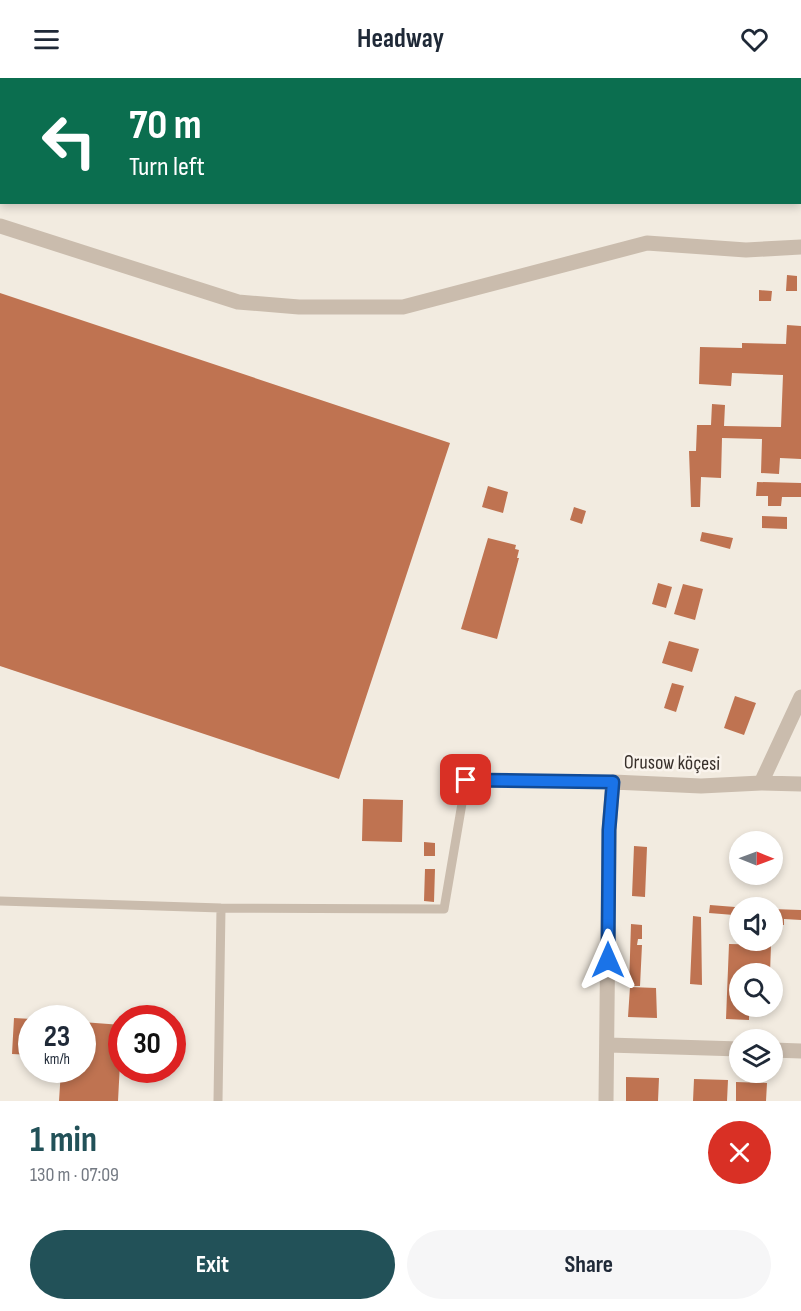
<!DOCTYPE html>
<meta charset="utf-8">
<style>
body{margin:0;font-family:"Sofia Sans Condensed",sans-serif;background:#f6f6f7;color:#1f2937;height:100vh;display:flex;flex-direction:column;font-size:22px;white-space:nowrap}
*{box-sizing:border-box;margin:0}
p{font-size:20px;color:#747a83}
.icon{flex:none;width:33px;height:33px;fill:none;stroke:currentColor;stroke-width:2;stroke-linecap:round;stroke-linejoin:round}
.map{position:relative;height:1023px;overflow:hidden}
.sheet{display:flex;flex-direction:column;background:#fff;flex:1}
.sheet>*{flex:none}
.top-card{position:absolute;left:0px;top:0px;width:801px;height:126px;box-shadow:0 3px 9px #0003;background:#0b6e4f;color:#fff;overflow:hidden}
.needle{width:39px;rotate:91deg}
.buttons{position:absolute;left:729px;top:753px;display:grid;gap:12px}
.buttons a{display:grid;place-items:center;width:54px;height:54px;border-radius:50%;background:#fff;box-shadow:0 3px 9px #0003;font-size:30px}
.speed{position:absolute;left:18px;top:927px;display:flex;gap:12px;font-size:30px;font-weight:700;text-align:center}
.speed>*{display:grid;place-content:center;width:78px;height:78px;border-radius:50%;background:#fff;box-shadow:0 3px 9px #0003;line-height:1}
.speed small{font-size:15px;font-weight:400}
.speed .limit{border:9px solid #d22;background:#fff;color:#111}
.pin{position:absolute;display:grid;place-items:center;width:51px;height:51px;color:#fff;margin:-26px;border-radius:12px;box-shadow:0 3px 9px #0006}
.me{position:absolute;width:66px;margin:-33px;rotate:0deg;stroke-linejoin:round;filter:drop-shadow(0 0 4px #0008)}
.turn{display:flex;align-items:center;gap:21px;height:126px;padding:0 30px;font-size:27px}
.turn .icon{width:78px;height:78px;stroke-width:2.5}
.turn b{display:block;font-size:42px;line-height:51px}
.round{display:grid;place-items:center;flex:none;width:63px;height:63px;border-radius:32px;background:#f6f6f7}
.headline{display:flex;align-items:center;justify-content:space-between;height:102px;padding:0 30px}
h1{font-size:36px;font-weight:700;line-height:45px;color:#225158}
.primary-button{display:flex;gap:12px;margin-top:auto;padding:12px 30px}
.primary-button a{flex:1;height:69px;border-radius:36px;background:#225158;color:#fff;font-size:24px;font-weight:700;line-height:69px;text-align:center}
.primary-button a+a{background:#f6f6f7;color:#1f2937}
header{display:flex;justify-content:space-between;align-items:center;height:78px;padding:0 30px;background:#fff;font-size:27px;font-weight:700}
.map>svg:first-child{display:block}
.building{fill:#bf7351}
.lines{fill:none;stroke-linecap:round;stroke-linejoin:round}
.service{stroke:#cabcad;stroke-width:9}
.minor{stroke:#cabcad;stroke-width:15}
.route-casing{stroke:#114b97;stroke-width:15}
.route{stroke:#1a73e8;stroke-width:10}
.labels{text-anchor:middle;stroke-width:5;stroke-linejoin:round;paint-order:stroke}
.street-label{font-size:20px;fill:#38302b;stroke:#faf4ed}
</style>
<header><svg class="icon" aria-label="menu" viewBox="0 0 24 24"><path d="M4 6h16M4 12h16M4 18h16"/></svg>Headway<svg class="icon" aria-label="heart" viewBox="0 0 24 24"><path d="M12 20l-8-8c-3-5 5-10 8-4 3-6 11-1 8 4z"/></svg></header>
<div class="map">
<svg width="801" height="1023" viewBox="0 0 801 1023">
<rect width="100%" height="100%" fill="#f2ebe0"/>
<path class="building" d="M787 197 797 198V213H786Z
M759 212 772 213 771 223H759Z
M0 215 450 365 339 701 0 588Z
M787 247 801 248V381L780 380 779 396 761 395 762 361 722 360 721 400 701 399 700 429H691L689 373H696L697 347H711L712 326 725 327 724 348 781 349 783 297 732 295 731 308 699 306 700 269 742 270V265L786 266Z
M757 404 801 405V419H782L781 428H768V418H756Z
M488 408 508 414 503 435 482 429Z
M574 429 586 433 582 446 570 442Z
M762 438 787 439V451L762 450Z
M702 454 733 460 730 471 700 463Z
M488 460 516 467 515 471 519 472 517 480H519L497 561 461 551Z
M658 505 672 509 666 530 652 526Z
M683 506 703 511 695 542 674 536Z
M669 563 699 571 692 594 662 585Z
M672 605 684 608 676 634 664 630Z
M735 618 756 625 744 657 724 650Z
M363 721 403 722 402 764 362 763Z
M424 764 435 765V778H424Z
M634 768 647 769 645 819 632 818Z
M425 791H435L434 824 424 823Z
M710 827 735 829 734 837 709 835Z
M772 831 801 832V842L784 841V847L772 846Z
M693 838 701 839 702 907 690 906Z
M631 846 642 847V861H638L637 867H642L640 908H629Z
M729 866 771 867 770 896H740V928H749V942L726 941Z
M630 909 656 910 657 940 628 939Z
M14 940 32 941V977L12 976Z
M82 944 122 947 118 1023H59L61 992H82Z
M626 999 659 1000 658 1023H626Z
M694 1001 728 1002 727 1023H693Z
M736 1004 767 1005 766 1023H736Z"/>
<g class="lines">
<path class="service" d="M0 823 221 830 444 831 466 702 613 704
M218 1023 221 830"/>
<path class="minor" d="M0 148 238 224 299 229H403L647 165 746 172 801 169
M761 705 801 619
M608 967 740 971
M772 972 801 973
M606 1023 609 752 613 704 701 708 761 705 801 706"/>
</g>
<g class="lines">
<defs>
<path id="route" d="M466 702 613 704 609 752 608 882"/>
</defs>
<use href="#route" class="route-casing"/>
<use href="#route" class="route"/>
</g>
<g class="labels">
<g class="street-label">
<text transform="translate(672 684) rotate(1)" y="7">Orusow köçesi</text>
</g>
</g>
</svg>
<div class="buttons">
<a><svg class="needle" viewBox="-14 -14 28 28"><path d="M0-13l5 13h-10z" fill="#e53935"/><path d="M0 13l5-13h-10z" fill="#747a83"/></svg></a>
<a><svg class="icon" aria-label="sound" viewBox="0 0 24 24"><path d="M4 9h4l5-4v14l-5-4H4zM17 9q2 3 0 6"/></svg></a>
<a><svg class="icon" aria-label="search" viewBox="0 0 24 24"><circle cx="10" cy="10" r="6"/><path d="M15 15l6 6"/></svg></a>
<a><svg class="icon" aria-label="layers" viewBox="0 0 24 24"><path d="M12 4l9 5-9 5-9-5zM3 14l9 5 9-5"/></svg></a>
</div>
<div class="speed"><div>23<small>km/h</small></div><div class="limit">30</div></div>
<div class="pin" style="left:466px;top:702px;background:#d93025"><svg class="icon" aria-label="arrive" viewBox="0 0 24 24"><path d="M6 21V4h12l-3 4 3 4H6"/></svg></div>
<svg class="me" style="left:608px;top:882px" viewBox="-20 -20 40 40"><path d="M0-17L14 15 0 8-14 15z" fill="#1a73e8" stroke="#fff" stroke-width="4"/></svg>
<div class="top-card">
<div class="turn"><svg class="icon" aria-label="left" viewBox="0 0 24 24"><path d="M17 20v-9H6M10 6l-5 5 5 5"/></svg><div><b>70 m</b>Turn left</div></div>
</div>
</div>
<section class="sheet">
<div class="headline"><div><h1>1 min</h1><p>130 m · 07:09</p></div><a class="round" style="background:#d93025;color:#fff"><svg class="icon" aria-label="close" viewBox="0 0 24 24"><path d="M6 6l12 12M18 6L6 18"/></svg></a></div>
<div class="primary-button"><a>Exit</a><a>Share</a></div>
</section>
